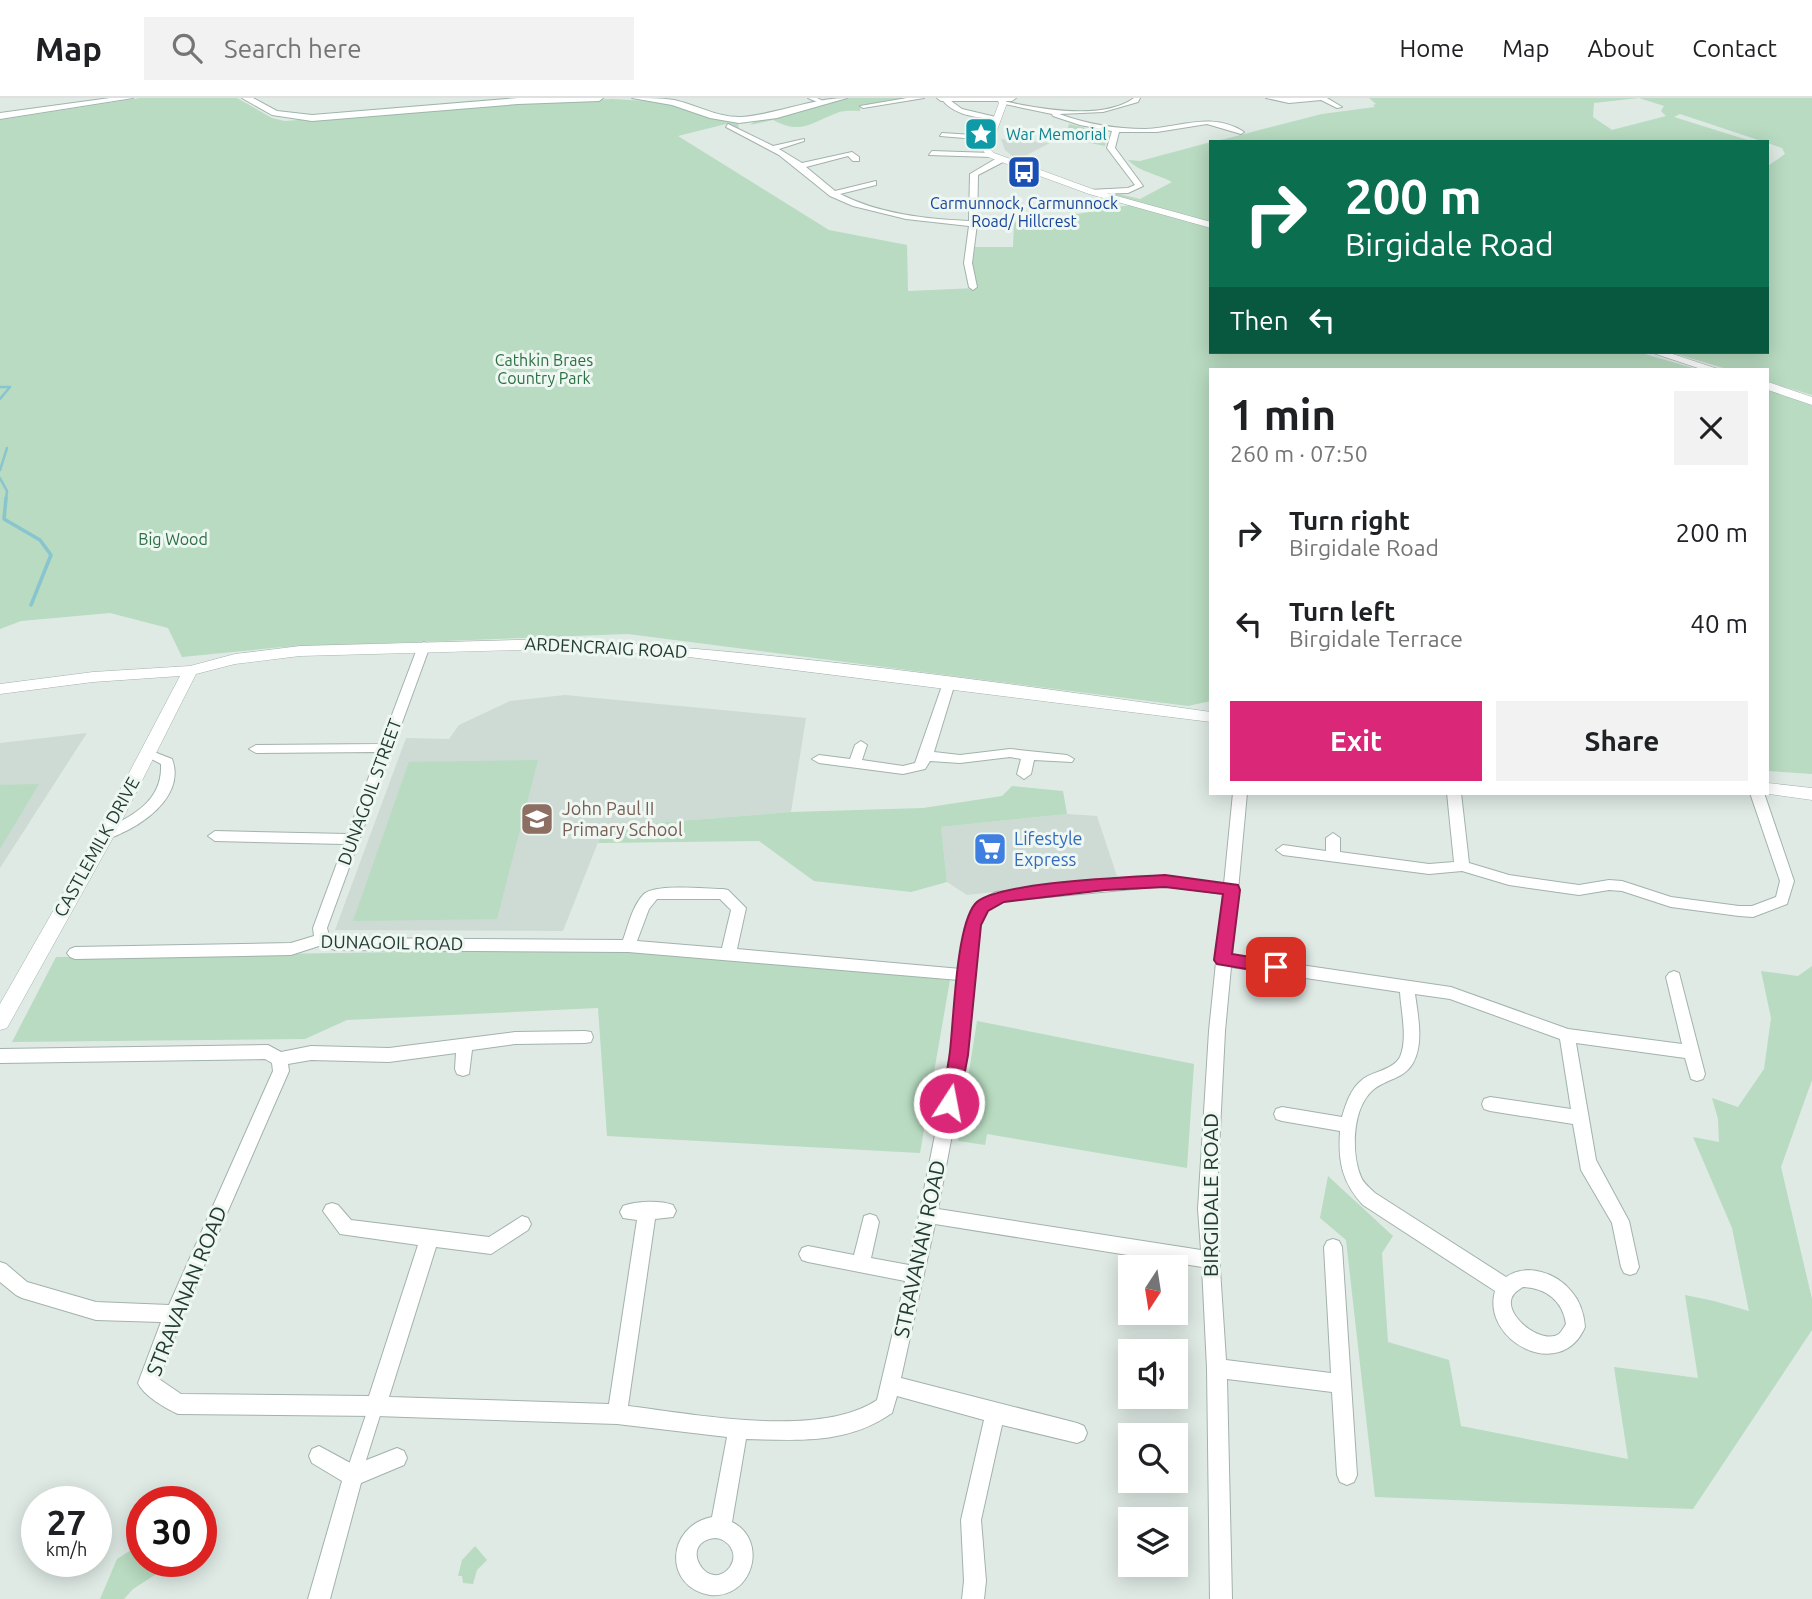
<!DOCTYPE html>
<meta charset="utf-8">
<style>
body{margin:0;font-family:Ubuntu,sans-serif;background:#f2f2f2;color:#202124;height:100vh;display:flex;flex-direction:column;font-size:26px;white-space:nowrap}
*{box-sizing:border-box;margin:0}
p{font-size:23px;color:#757577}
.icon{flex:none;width:38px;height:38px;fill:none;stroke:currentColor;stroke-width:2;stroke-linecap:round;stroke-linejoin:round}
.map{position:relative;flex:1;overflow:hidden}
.panel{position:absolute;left:1209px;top:270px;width:560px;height:427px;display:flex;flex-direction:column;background:#fff;border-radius:0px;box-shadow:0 4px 18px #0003}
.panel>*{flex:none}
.guide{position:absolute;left:1209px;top:42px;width:560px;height:214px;border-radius:0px;box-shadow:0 4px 18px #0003;background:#0b6e4f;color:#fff;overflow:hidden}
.needle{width:46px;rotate:192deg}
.buttons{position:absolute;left:1118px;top:1157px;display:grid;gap:14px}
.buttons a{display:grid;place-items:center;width:70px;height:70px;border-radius:0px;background:#fff;box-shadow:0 4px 18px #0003;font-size:35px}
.speed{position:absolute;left:21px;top:1388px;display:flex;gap:14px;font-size:35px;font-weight:700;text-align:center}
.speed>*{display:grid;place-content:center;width:91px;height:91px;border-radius:50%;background:#fff;box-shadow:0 4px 18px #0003;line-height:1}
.speed small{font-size:18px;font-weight:400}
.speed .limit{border:10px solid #d22;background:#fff;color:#111}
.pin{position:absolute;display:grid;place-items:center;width:60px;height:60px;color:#fff;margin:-30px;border-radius:14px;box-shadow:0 4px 10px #0006}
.me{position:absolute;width:77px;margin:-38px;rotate:11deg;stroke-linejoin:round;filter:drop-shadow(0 0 5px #0008)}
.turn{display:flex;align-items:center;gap:24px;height:147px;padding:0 21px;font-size:32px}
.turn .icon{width:91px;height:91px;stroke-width:2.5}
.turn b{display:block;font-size:49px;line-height:60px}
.then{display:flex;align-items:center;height:66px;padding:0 21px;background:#0003;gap:14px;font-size:26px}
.round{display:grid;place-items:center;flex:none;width:74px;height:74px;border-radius:0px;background:#f2f2f2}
.headline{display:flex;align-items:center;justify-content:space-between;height:119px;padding:0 21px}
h1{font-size:42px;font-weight:600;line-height:52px}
.button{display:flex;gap:14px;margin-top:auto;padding:14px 21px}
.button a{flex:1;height:80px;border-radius:0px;background:#db2777;color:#fff;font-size:28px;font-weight:600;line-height:80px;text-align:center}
.button a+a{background:#f2f2f2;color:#202124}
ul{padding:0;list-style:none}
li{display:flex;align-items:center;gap:21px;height:91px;padding:0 21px}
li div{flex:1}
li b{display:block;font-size:26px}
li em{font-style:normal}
header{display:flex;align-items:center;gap:42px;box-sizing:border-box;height:98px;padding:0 35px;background:#fff;border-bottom:2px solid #e0e0e0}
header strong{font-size:33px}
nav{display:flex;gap:38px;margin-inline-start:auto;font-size:24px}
.search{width:490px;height:63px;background:#f2f2f2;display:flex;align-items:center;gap:18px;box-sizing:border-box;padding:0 24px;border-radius:0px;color:#757577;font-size:26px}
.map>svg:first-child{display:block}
.built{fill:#cedad4}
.green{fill:#b8dbc1;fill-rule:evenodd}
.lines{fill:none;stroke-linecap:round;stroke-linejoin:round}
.stream-far1{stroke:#88c5ce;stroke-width:2.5}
.stream{stroke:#88c5ce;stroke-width:3.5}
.pedestrian-casing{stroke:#a2b2ac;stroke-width:2}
.minor-casing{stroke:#a2b2ac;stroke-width:2}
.tertiary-casing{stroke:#a2b2ac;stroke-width:1}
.secondary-casing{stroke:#9fb5ac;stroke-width:2}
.pedestrian{fill:#fff;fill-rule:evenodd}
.minor{fill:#fff;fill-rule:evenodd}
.tertiary{fill:#fff;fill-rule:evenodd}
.secondary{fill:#fff;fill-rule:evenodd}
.route{fill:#db2777;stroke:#8e194d;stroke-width:2}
.labels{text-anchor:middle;stroke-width:6;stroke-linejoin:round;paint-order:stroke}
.far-culture-label{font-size:16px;fill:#0d838f;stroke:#eff7f3;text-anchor:start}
.far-transit-label{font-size:16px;fill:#164399;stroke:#eff7f3}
.far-park-label{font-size:16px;fill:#2c6f44;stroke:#eff7f3}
.street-label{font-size:18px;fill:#213a32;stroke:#eff7f3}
.education-label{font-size:18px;fill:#785e54;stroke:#eff7f3;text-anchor:start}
.shop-label{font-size:18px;fill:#366cbe;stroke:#eff7f3;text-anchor:start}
.near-street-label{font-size:21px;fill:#213a32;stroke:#eff7f3}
</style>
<header>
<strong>Map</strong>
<div class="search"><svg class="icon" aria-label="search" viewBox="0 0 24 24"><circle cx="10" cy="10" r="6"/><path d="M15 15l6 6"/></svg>Search here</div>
<nav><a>Home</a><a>Map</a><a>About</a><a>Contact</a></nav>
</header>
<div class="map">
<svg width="1812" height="1501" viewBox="0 0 1812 1501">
<rect width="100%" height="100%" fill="#dfeae5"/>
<path class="built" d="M1001 41 1015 42 1050 45 1017 62 1005 52Z
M565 597 806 620 791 714 604 729 563 833 335 832 406 640 449 641 459 627 510 603Z
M87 635 0 770V645Z
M1067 716 1097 718 1118 781 967 797 947 784 941 729Z"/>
<path class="green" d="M140 0H237L272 20 285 23 554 3 612 1 664 4 738 25 739 31 726 26 678 38 829 132 907 147 908 193 977 190 972 170 975 149H1013L1014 124 1037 123 1130 107 1211 130V254H1638L1696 271H1211V603L1188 608 628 536 283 549 182 559 168 530 110 515 21 523 0 531V22Z
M847 0H916L861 7 860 13C853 13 844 12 837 15 810 25 802 37 773 22L750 27 754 24Z
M1369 0H1812V297L1768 284V271H1727L1670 254H1768V68L1785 56 1782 50 1680 16 1674 19 1754 44H1213L1322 16 1375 9 1373 7 1376 6ZM1639 0 1664 8 1661 13 1666 18 1612 32 1593 19 1594 5Z
M1069 26 1108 35 1105 48 1065 40Z
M1211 44V125L1104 95 1107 93 1140 101 1172 84C1158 76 1139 74 1128 62L1140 63Z
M1768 292 1812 306V676L1768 673Z
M538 662 497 821 353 823 409 664Z
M39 686 0 751V687Z
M1012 688 1063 693 1067 716 941 729 947 784 911 794 814 783 759 743 598 745 604 729 791 714 923 710 1002 698Z
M617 851 950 882 920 1055 607 1038 598 910 347 922 305 941 12 944 56 859Z
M1812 868V982L1781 1069 1812 1201V1232L1693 1411 1375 1399 1346 1142 1320 1120 1328 1078 1393 1138 1382 1155 1388 1244 1449 1262 1461 1328 1628 1361 1614 1269 1698 1280 1685 1197 1714 1203 1749 1213 1732 1130 1693 1039 1719 1044 1718 1021 1712 1000 1738 1009 1764 971 1771 920 1761 873 1798 878Z
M977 923 1194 966 1187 1070 987 1036 985 1047 958 1043Z
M142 1445V1463H164L161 1473 133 1491 124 1501H100L117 1461Z
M475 1448 487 1462 477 1472 473 1486 463 1485 462 1478H458L462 1462Z"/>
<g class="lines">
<path class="stream-far1" d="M0 289H10L0 301
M0 372 7 350
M0 380 7 393 6 401"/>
<path class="stream" d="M6 400 4 421 40 442 51 457 31 507"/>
<defs>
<path id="pedestrian" d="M376 1301 381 1303 383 1308 361 1378 358 1383 353 1386 348 1383 345 1378 369 1308 371 1303Z"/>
<path id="minor" d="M808 0H817L827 5 822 6Z
M907 0H924L863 10 860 8Z
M941 0H947L962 11 1000 20 997 22C977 19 953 18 941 0Z
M1134 0H1140L1138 4 1103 14 1059 16C1087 26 1115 31 1145 31 1179 30 1212 13 1244 34L1241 36 1207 26 1157 34H1119L1115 50 1143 88 1128 95 1092 96 1088 94 1089 92 1128 90 1135 87 1107 50 1112 33 1080 27 1053 18 1052 16 1000 5 1003 3C1039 11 1103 23 1134 0Z
M1266 0H1327L1342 9 1337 10 1321 2 1289 5Z
M728 26 773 48 804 41V43L779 51 802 65 852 54 859 59V63H853L848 58 806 69 835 93 876 83V87L840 96C879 116 926 121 969 123L970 76 997 60H1003V64L978 77 977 126 972 165 977 189 973 192 969 189 964 165 969 128 906 121 853 108 830 98 779 57 726 29Z
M942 35 989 38 992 40 989 42 940 38Z
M932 53 991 55 995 57 991 59 929 57Z
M424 544 430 548 327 830 329 838 336 840 623 842C628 828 632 809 643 797 653 785 706 791 723 791L728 792 746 810 737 851 961 871 966 826 977 804 996 794 1165 778 1224 786 1233 695H1247L1232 857 1451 889 1568 931 1682 946 1666 879 1669 875 1674 873 1679 875 1705 976 1703 981 1697 983 1691 981 1685 960 1576 945 1596 1062 1629 1123 1639 1169 1636 1175 1630 1177 1624 1175 1621 1169 1612 1125 1581 1072 1573 1026 1490 1013 1484 1011 1482 1006 1484 1001 1490 999 1571 1011 1560 941 1450 901 1415 896C1418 918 1424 945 1413 965 1404 981 1386 981 1373 992 1352 1010 1351 1055 1361 1079 1364 1086 1370 1090 1375 1095L1506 1179C1526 1165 1556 1174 1571 1193 1580 1203 1584 1216 1585 1229 1561 1285 1481 1243 1495 1193L1363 1107C1342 1084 1338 1064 1340 1033L1282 1023 1276 1021 1274 1016 1276 1011 1282 1009 1342 1019C1346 1005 1351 990 1363 981 1374 973 1393 972 1400 959 1408 941 1401 913 1400 894L1231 869 1225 933 1216 1111 1226 1262 1331 1275 1324 1149 1327 1143 1333 1141 1339 1143 1342 1149 1357 1377 1354 1384 1347 1387 1340 1384 1337 1377 1332 1294 1227 1281 1232 1501H1210L1207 1270 1202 1169 935 1126 901 1280 1077 1325 1084 1328 1087 1335 1084 1342 1077 1345 1002 1327 981 1422 986 1483 984 1501H962L964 1483 961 1422 984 1322 897 1298 892 1315C846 1347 799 1342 746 1341L732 1424C769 1442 753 1501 710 1497 663 1489 666 1428 712 1419L727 1339 617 1326 376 1318 178 1316C165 1310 144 1298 138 1285L161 1224 96 1222 22 1200 16 1197 0 1184V1164L6 1166 27 1184 96 1204 169 1207 273 973 272 965 265 961 0 965V951L268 947 281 954 311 948 389 950 515 934 585 933 591 934 593 939 591 944 585 945 515 946 472 952 469 976 463 978 457 976 455 971 456 955 389 964 311 962 288 966 289 973 183 1216 159 1281 181 1296 369 1298 418 1147 340 1136 323 1113 326 1107 332 1105 338 1107 351 1122 489 1139 522 1118 528 1120 531 1126 528 1132 491 1156 436 1149 389 1299 609 1306 637 1122 623 1120 620 1114 623 1108C636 1103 660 1102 673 1107L676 1113 673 1119 655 1121 628 1308C695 1316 819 1341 877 1302L905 1183 808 1164 802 1162 799 1156 802 1150 808 1148 854 1157 864 1118 870 1116 876 1118 879 1124 871 1160 909 1167 951 957 959 882 628 854 335 852 322 847 291 857 75 861 70 859 67 855 70 851 75 849 291 845 314 838 313 830 344 746 215 743 208 738 215 733 348 736 378 654 256 655 249 651 256 647 381 646 418 548ZM1165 788 1223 796 1209 933 1198 1111 1201 1152 938 1111 967 957 980 826 987 812 1004 803ZM657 801H720L731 812 722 850 637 843 649 811ZM1523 1189C1546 1190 1563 1203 1566 1226 1564 1229 1562 1233 1559 1236 1541 1248 1499 1214 1514 1196 1516 1193 1520 1191 1523 1189ZM715 1440C729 1441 739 1456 730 1469 708 1497 676 1444 715 1440Z
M949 581 955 585 934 654 960 657 1010 651 1067 657 1074 661 1072 664 1034 662 1031 676 1024 681 1017 676 1021 661 1010 659 960 665 930 663 925 671 903 676 819 665 812 661 819 657 850 661 855 647 861 643 867 647 862 662 903 668 915 665 943 585Z
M149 652 172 661C184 693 153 719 128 732 119 736 111 742 101 739L99 736 101 733C131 719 163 704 161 666L142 656Z
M1447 695H1461L1469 765 1509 777 1579 787 1609 782 1622 783 1671 799 1739 808H1752L1776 799 1780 783 1750 695H1764L1794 783 1787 806 1753 819 1739 818 1671 809 1622 793 1609 792 1579 797 1509 787 1462 773 1429 776 1283 757 1276 752 1283 747 1326 753V740L1333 735 1340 740V754L1429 766 1454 764Z
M319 1348 354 1367 397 1350 404 1353 407 1360 404 1367 361 1385 330 1501H308L342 1383 312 1365 309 1358 312 1351Z"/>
<path id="tertiary" d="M1004 0 1007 5 990 51 994 55 1095 92 1211 124V130L1089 96 988 59 982 51 999 5 997 1Z
M1650 254H1667L1718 271H1701Z
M1768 284 1812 299V307L1768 292Z
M551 541C772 552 992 583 1211 614V624L673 557 551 551 300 558 235 566 196 576 115 736 7 930 0 932V906L97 736 180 578 93 584 0 596V586L93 574 190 568 235 556 300 548Z
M1768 685 1812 690V702L1762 695H1768Z"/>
<path id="secondary" d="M110 0H133L0 21V15Z
M242 0H253L277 13 312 17 518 0H603L599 3 518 6 312 23 272 17Z
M632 0C646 0 661 0 674 2 697 7 718 20 742 19 778 16 812 0 847 0L777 20 739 25 710 20 672 7Z
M937 0H1016L1012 3H941Z"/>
</defs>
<use href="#pedestrian" class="pedestrian-casing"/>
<use href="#minor" class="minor-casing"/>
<use href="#tertiary" class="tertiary-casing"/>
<use href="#secondary" class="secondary-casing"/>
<use href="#pedestrian" class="pedestrian"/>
<use href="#minor" class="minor"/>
<use href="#tertiary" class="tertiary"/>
<use href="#secondary" class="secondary"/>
</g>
<path class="route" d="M1165 777 1238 787 1240 792 1232 856 1282 864 1284 869 1282 874 1276 876 1217 866 1214 862 1223 796 1165 789 1105 792 1004 804 988 813 981 827 968 957 959 1005 956 1011 949 1013 943 1011 940 1005C944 988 948 970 950 953 954 919 956 829 975 806 993 784 1132 779 1165 777Z"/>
<defs>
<symbol id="sight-square" viewBox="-11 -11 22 22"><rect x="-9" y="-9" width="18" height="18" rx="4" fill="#0f9aa8" stroke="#eff7f3"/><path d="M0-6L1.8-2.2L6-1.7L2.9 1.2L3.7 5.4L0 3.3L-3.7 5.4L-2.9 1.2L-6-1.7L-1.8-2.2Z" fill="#fff"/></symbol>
<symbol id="bus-square" viewBox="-11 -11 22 22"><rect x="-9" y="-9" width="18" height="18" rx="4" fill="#1a4fb4" stroke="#eff7f3"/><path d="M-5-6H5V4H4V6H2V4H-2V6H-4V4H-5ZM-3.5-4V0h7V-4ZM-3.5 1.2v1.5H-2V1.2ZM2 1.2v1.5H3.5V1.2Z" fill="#fff"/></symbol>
<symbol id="school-square" viewBox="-11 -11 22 22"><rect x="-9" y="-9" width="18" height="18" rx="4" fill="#8d6e63" stroke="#eff7f3"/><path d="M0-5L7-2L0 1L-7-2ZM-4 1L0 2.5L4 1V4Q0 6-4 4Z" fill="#fff"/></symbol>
<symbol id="supermarket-square" viewBox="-11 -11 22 22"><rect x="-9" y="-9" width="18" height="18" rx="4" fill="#3f7fe0" stroke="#eff7f3"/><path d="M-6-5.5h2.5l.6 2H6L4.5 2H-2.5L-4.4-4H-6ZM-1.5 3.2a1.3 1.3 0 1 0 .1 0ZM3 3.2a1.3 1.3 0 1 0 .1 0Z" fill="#fff"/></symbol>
</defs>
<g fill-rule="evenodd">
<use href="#sight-square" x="962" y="17" width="38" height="38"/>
<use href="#bus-square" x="1005" y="55" width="38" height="38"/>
<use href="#school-square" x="518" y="702" width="38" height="38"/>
<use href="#supermarket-square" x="971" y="732" width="38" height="38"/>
</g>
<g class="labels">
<g class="far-culture-label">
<text x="1006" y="42">War Memorial</text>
</g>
<g class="far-transit-label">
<text x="1024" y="111">Carmunnock, Carmunnock<tspan x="1024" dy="18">Road/ Hillcrest</tspan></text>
</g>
<g class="far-park-label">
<text x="544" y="268">Cathkin Braes<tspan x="544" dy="18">Country Park</tspan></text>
<text x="173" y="447">Big Wood</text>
</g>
<g class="street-label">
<text transform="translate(606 550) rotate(3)" y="6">ARDENCRAIG ROAD</text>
<text transform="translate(370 694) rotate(-70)" y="6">DUNAGOIL STREET</text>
<text transform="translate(97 749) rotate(-61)" y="6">CASTLEMILK DRIVE</text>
<text transform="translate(392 845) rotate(1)" y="6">DUNAGOIL ROAD</text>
</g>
<g class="education-label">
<text x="562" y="717">John Paul II<tspan x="562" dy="21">Primary School</tspan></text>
</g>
<g class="shop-label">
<text x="1014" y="747">Lifestyle<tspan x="1014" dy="21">Express</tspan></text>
</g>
<g class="near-street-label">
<text transform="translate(1211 1097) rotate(-90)" y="7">BIRGIDALE ROAD</text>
<text transform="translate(920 1151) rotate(-78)" y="7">STRAVANAN ROAD</text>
<text transform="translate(187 1193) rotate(-68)" y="7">STRAVANAN ROAD</text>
</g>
</g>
</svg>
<div class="buttons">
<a><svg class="needle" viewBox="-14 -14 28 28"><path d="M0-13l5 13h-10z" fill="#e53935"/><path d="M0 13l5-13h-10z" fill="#757577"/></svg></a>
<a><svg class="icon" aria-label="sound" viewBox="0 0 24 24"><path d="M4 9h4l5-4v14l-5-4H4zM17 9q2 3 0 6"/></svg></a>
<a><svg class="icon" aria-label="search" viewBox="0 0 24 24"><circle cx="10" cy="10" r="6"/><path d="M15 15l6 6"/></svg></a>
<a><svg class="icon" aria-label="layers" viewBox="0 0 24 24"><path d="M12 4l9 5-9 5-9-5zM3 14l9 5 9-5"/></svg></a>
</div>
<div class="speed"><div>27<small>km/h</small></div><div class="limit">30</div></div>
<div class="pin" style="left:1276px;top:869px;background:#d93025"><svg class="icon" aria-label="arrive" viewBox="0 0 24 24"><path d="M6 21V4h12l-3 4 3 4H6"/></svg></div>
<svg class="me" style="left:949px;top:1005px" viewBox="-20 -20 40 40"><circle r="17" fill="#db2777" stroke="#fff" stroke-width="3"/><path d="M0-11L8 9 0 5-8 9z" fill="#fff"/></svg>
<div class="guide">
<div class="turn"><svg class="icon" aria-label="right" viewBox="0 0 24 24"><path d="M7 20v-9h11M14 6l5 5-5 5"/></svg><div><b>200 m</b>Birgidale Road</div></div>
<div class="then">Then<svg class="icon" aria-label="left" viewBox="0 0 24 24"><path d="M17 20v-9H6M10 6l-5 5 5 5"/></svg></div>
</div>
<section class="panel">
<div class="headline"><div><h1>1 min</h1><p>260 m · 07:50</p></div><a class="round"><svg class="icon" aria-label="close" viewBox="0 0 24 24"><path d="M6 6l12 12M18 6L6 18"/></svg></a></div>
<ul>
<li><svg class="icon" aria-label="right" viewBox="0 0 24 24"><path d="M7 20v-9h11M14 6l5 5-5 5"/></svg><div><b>Turn right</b><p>Birgidale Road</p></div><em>200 m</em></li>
<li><svg class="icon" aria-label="left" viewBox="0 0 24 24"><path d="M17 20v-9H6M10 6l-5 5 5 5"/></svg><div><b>Turn left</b><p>Birgidale Terrace</p></div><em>40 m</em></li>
</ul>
<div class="button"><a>Exit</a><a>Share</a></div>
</section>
</div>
